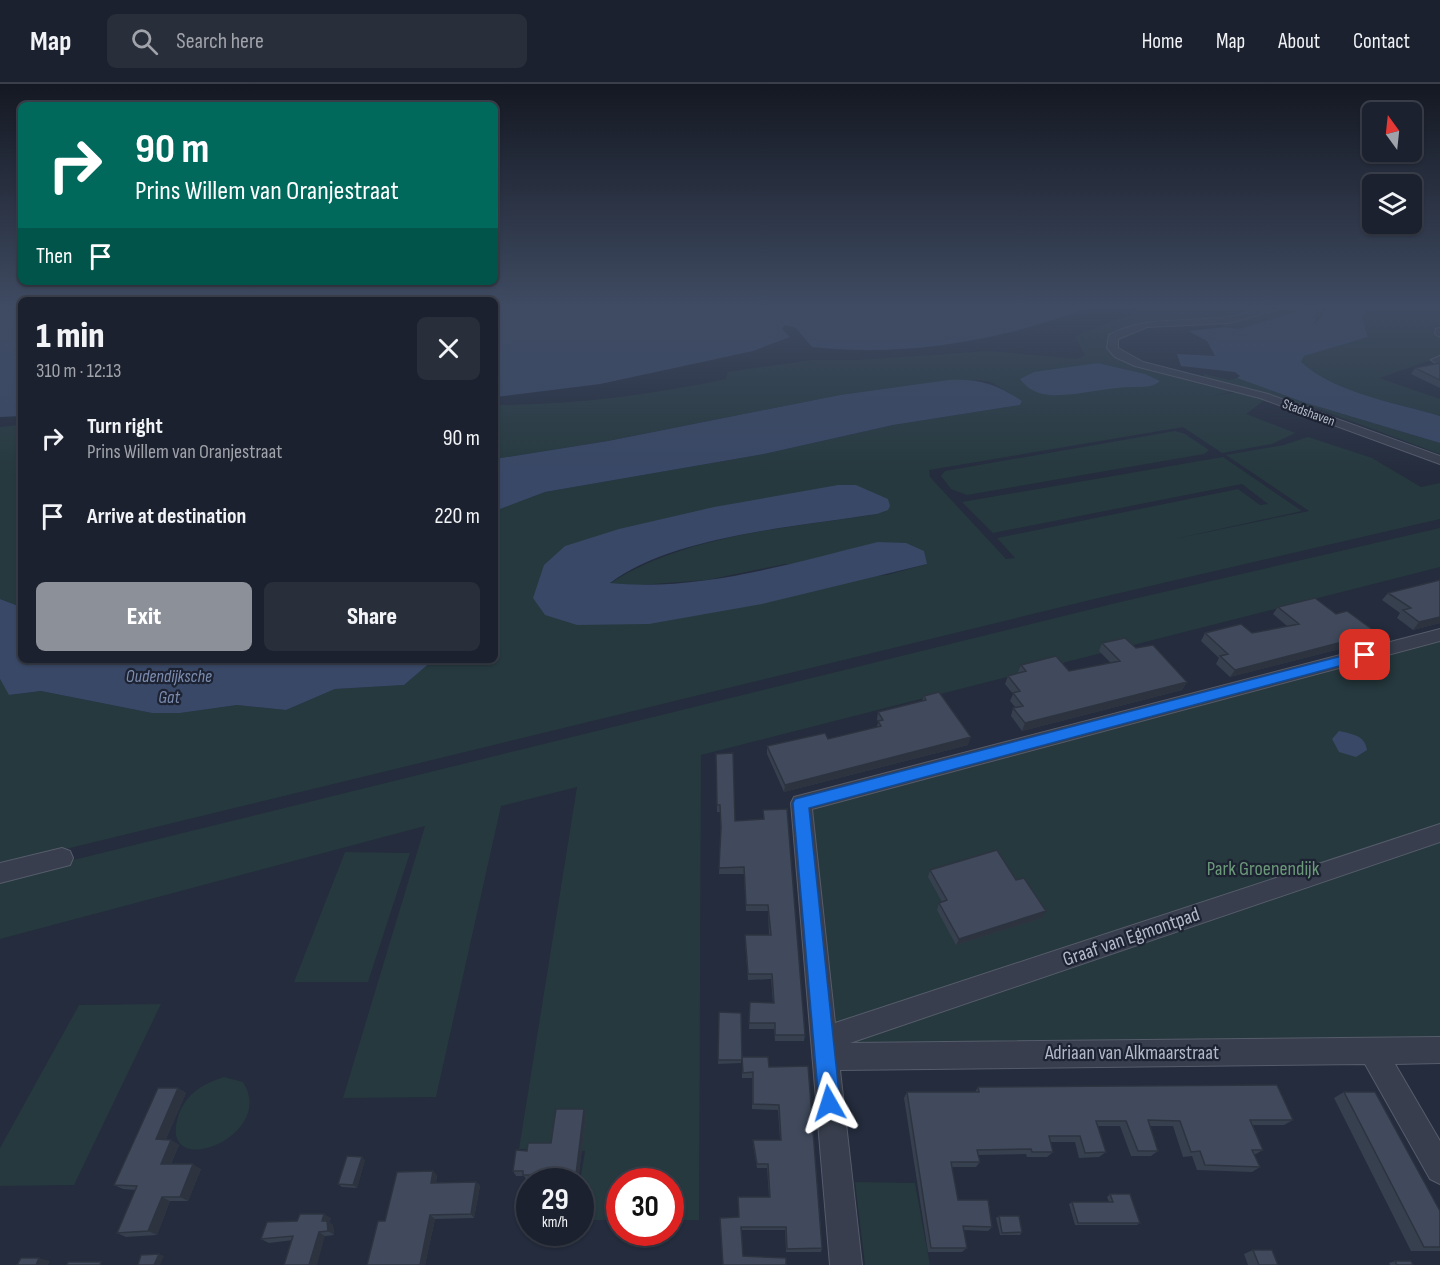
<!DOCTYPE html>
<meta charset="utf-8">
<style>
body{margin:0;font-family:"Sofia Sans Condensed",sans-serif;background:#282e3a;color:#f1f3f6;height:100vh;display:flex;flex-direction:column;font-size:22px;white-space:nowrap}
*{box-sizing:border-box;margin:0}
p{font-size:20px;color:#a0a3aa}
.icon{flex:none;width:33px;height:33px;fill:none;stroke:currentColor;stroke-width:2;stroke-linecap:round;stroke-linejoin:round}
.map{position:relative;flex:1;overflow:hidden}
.side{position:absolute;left:18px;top:213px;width:480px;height:366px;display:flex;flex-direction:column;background:#1b212e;border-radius:9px;box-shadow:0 2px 4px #0004,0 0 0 2px #393e4a}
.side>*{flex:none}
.top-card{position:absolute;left:18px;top:18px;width:480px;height:183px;border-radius:9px;box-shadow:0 2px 4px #0004,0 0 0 2px #393e4a;background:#00695c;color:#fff;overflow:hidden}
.needle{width:39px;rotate:345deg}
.tools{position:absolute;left:1362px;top:18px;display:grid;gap:12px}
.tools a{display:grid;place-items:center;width:60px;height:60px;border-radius:9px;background:#1b212e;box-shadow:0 2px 4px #0004,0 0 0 2px #393e4a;font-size:30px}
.speed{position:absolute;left:516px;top:1084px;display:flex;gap:12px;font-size:30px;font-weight:700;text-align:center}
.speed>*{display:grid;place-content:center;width:78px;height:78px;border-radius:50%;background:#1b212e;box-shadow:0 2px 4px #0004,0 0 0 2px #393e4a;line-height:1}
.speed small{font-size:15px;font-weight:400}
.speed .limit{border:9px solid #d22;background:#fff;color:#111}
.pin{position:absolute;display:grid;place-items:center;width:51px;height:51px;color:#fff;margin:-26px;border-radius:12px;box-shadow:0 3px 9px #0006}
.me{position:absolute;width:66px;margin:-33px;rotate:354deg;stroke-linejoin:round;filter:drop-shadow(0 0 4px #0008)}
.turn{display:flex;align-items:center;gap:21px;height:126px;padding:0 18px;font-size:27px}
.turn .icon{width:78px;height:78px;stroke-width:2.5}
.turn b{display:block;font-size:42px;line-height:51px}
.then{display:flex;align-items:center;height:57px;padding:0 18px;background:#0003;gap:12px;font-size:22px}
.round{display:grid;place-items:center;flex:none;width:63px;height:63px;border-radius:9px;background:#282e3a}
.summary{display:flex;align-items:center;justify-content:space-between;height:102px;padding:0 18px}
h1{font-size:36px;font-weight:800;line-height:45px}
.action{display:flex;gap:12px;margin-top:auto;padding:12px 18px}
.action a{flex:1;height:69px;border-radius:9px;background:#8c9099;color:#fff;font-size:24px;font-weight:800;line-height:69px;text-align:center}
.action a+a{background:#282e3a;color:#f1f3f6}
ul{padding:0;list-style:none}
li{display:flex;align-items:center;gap:18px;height:78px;padding:0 18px}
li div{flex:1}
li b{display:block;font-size:22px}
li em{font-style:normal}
header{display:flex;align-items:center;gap:36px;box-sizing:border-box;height:84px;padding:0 30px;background:#1b212e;border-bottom:2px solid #393e4a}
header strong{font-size:28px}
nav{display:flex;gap:33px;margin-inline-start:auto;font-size:21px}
.search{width:420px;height:54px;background:#282e3a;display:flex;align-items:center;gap:15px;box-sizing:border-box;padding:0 21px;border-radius:9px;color:#a0a3aa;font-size:22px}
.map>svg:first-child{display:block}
.green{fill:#26393e;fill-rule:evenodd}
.water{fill:#394866}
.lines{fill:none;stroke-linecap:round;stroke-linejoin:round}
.minor-casing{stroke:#565c6b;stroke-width:2}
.minor{fill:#383e4d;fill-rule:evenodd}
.wall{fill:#37404f}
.shaded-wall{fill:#2d3440}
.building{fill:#404a5c;stroke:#2d3440;stroke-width:1.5}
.route{fill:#1a73e8;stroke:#114b97;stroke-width:1.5}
.labels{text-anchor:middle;stroke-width:4.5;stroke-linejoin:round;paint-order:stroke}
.far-street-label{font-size:14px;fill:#b3b9c8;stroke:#1d2332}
.water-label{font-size:18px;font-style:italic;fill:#7c8db0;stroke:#1d2332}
.near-park-label{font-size:20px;fill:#6b9979;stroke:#1d2332}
.near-street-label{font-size:20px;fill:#b3b9c8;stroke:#1d2332}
</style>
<header>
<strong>Map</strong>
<div class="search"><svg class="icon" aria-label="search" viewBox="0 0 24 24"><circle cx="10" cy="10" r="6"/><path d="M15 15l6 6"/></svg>Search here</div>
<nav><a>Home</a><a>Map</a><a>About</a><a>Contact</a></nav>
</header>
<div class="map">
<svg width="1440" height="1181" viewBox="0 0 1440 1181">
<rect width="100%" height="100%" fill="#242c3d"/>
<path class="green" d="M1141 224H1272L1224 235 1130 243 1115 248 1108 254 1107 260 1116 271 1237 307 1211 312 1238 308 1266 315 1246 330 1295 349 1272 360 1222 369 1183 343 929 386 930 393 1006 475 1015 474 997 454 1238 405 1260 421 1268 420 1242 400 993 449 962 418 1223 373 1302 427 1174 455 1309 427 1226 371 1284 361 1308 353 1372 374 1421 403 1440 399V435L1107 512 0 781V595L10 611 41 607 152 629H180L237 621 286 626 335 605 404 601 431 578 438 576H495V427L545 408 764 370 893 341 1020 321 1022 317 991 298 979 296H948L840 311 608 357 495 375V321C573 321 650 311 726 295L728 288 812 276H858L990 267 1077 275 1085 271 1075 253 1119 234 1134 231 1133 228ZM1098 279 1145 290 1140 303H1118ZM856 401 877 430C789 444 686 450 609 500L640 501 707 496 785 480H927L887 491 533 514Z
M1289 224H1307L1239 245 1224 243 1220 239Z
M1366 224H1440V273L1379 294 1440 315V332C1397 319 1335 309 1301 278L1304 272 1368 253 1362 233Z
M1204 290 1230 296 1237 294 1306 319 1440 359V370L1316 324H1303L1204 294Z
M21 341V523L0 515V343Z
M1175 347 1185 350 1209 366 1204 370 967 411 951 405 941 392 945 387Z
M1440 444V483L701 671 699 1136H671L670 1098H620L619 1136H581L580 1098 585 1067 519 1065 577 703 501 722 436 1013 343 1014 425 742 0 855V794L1116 519Z
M1440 557V958L854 960 829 933 810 723Z
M345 768 410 769 368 898H294Z
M161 920 74 1101 0 1102V1064L79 921Z
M224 993 243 998C279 1054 154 1100 179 1030 186 1010 204 999 224 993Z
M855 1098 915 1099 930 1181H865Z"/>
<path class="water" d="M0 224H21V332L0 333Z
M495 224H1087C1001 257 904 273 812 263L796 244 785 241 782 245 790 253 753 267 600 300 495 313Z
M1307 224H1366L1362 233 1368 253 1304 272 1301 278C1335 309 1397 319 1440 332V359L1306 319 1237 294 1240 292 1235 288 1181 282 1177 270 1215 272 1207 257 1188 247 1224 243 1239 245Z
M1098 279 1145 290 1160 297C1153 304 1141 303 1133 303 1106 303 1066 315 1043 310 1033 308 1025 302 1020 295L1034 288Z
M948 296C978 294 997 300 1022 317L1020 321 893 341 764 370 545 408 495 427V375L608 357 840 311Z
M838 401H856L888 415 890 422 888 426 877 430C800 442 672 452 610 499 699 508 792 479 878 458L906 459 924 467 927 480 762 520 649 540 577 541 545 531 533 514 544 481 565 462 619 445 714 423Z
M0 515 21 523V576H438L431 578 404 601 335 605 286 626 237 621 180 629H152L41 607 9 611 0 595Z
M1339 647C1352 650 1365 651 1367 666L1356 673 1339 668 1332 655Z"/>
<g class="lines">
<defs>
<path id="minor" d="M1265 224H1284L1229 239 1147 243 1118 255V264L1143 278 1268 310 1440 372V380L1260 314 1135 282 1115 273 1107 264 1109 251C1147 231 1187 239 1229 233 1241 231 1253 227 1265 224Z
M1440 244V253L1435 250 1436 245Z
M1440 272V282L1431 276Z
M1440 545V557L812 725 835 939 1440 740V758L850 959 1440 953V979L1395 980 1440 1057V1100L1430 1095 1365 980 840 986 862 1181H830L791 719 794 713Z
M62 764 70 767 73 774 70 781 0 799V779Z"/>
</defs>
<use href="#minor" class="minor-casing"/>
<use href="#minor" class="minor"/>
</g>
<path class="wall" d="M1316 224H1328L1314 241Z
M1440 279V304L1411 290 1415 284Z
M1388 509 1440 539 1413 546 1397 534 1400 529 1382 516Z
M1278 523 1336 530 1377 549 1371 557 1230 593 1216 580 1219 574 1201 557 1205 549H1252L1287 542 1273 530Z
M1102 559 1136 564 1187 598 1182 606 1022 647 1011 632 1013 624H1016L1010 617 1013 610 1005 600 1008 592 1019 589 1018 588 1021 581 1069 587 1111 579 1099 567Z
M924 612 968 661 784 708 767 670V662L828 655 877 643 878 638 877 635 878 628 922 617Z
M716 670 735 737 763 735V726L805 951 804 957H775L774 945H749L750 918 773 919 771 895 748 896 745 857V851H769L768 827H746L744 790H719L721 747 720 728H717Z
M930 786 1042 834 956 861 937 826 939 819 942 818 928 793Z
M719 928 741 929V979L718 980Z
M742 973 769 983 822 1164 821 1168H786L785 1146H742L723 1181 738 1133 769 1113 767 1084H757L753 1061V1056H780L778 1026 752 1025V994H742Z
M978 1003 1293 1036 1284 1041H1253L1263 1066 1254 1071 1260 1083 1252 1088 1197 1086 1192 1072 1183 1073 1173 1042H1149L1158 1067 1151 1072H1131L1120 1042H1098L1106 1068 1099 1073 1079 1074 1075 1058H1050L1053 1068 1047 1073H1027L1026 1070 978 1071 980 1078 976 1083H952L958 1116 992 1143 988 1147 963 1146 967 1164 962 1168H928L904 1014 907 1008H975Z
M178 1004 186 1009 166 1055 171 1056 179 1061 171 1080 201 1085 188 1117H170L157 1151 126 1153 117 1149 136 1106 123 1105 114 1101Z
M1344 1008 1440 1127V1167H1411L1334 1014Z
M584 1025 586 1031 578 1098H550L551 1096 526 1095 524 1092H516L513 1087 527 1067 551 1059Z
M365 1076 357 1104 342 1103 338 1100Z
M437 1091 436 1099 476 1098 480 1102 474 1134 435 1135 425 1181H367L385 1137Z
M1110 1110 1140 1139 1137 1141H1075L1069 1120 1072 1118H1109L1107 1113Z
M999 1132 1022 1148 1020 1151H1000L996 1134Z
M331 1134 329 1138 333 1141 334 1151 269 1159 261 1155 297 1137Z
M1253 1166 1278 1181H1248L1244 1170Z
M1395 1177 1413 1181H1390L1389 1179Z"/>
<path class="shaded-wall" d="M1326 224H1328L1314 241 1316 236Z
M1440 533V539L1413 546 1419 538Z
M1377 549 1371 557 1230 593 1235 586Z
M1187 598 1182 606 1022 647 1025 639Z
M971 653 968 661 784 708 785 701Z
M1046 827 1042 834 956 861 959 855Z
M178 1004 186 1009 164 1060 156 1055Z
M584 1025 586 1031 578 1098H575Z
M171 1056 179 1061 169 1084 161 1080Z
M362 1073 365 1076 357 1104 353 1101Z
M193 1080 201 1085 188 1117 180 1113Z
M433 1087 437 1091 435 1103 431 1099Z
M476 1098 480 1102 474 1134 471 1130Z
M162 1113 170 1117 157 1151 148 1147Z
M324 1130 331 1134 329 1138 333 1141 334 1151 328 1147 322 1137Z
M430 1131 435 1135 425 1181H420Z
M319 1148 325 1152 317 1181H309Z
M159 1170 164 1172 160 1181H154Z
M39 1174 50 1177 48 1181H36Z"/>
<path class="building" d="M1318 224H1326L1316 236Z
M1440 279V296L1415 284Z
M1440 496V533L1419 538 1403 526 1411 524 1388 509Z
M1315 514 1336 530 1347 527 1377 549 1235 586 1220 572 1228 570 1205 549 1241 540 1252 549 1299 540 1278 523Z
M1125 554 1136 564 1153 561 1187 598 1025 639 1013 624 1023 622 1013 609 1020 607 1008 592 1026 587 1021 581 1056 572 1069 587 1120 577 1102 559Z
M939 608 971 653 785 701 767 662 825 649 828 655 881 642 878 637 883 636 878 628 926 616 924 612Z
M733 669 735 737 764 735 763 726 787 725 805 951H775V939H749L750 918 774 919 772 890H748L745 851H771L768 821H746L744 783 719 784 721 743 720 721H717L716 670Z
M997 766 1016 796 1024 794 1046 827 959 855 939 819 947 816 930 786Z
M719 928 741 929 742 976H718Z
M742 973H768L769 983 808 982 822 1164 787 1165 786 1143H741L743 1172 786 1174V1181H723L720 1134 739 1133 738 1113H770L768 1080H757L753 1056H781L779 1021 753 1020V988L743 989Z
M1277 1001 1293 1036H1250L1263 1066H1252L1260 1083 1205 1081 1200 1067 1191 1068 1180 1037 1148 1036 1158 1067H1138L1126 1037H1096L1106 1068 1085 1069 1080 1052H1049L1053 1068H1032L1031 1065 977 1066 980 1078H951L958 1116H988L992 1143 963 1142 967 1164H931L907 1008H979L978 1003Z
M158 1004H178L156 1055 171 1056 161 1080H193L180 1113H162L148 1147 117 1149 137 1102 114 1101Z
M1344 1008H1375L1440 1127V1163H1424Z
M556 1025H584L575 1098H550L551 1091H523V1087H513L516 1066 527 1067 528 1059H551Z
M347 1072 362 1073 353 1101 338 1100Z
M433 1087 431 1099 476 1098 471 1130 430 1131 420 1181H367L378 1137H385L397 1088Z
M1110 1110H1130L1140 1139H1078L1072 1118H1113Z
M300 1130H324L322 1137H327L328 1147 319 1148 309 1181H284L293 1152 261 1155 267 1138 297 1137Z
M999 1132H1019L1022 1148 1002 1149Z
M1253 1166H1272L1278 1181H1259Z
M159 1170 154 1181H138L141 1171Z
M21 1174H39L36 1181H17Z
M1395 1177H1411L1413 1181H1397Z
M68 1178H101L100 1181H67Z"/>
<linearGradient id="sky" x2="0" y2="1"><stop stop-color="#141822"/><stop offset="0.57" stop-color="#3f4b62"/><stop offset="1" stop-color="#3f4b62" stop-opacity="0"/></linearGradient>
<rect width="1440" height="390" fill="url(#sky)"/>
<path class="route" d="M1365 566 1371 571 1369 574 809 724 840 1019 837 1027 829 1030 822 1027 819 1019 793 719 795 715Z"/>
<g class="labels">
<g class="far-street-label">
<text transform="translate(1309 328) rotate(20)" y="5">Stadshaven</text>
</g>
<g class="water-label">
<text x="169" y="598">Oudendijksche<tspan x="169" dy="21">Gat</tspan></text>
</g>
<g class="near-park-label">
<text x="1263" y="791">Park Groenendijk</text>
</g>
<g class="near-street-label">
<text transform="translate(1131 852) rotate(-19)" y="7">Graaf van Egmontpad</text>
<text x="1132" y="975">Adriaan van Alkmaarstraat</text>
</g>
</g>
</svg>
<div class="tools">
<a><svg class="needle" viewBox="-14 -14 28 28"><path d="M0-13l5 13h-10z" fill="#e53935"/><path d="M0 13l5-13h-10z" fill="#a0a3aa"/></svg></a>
<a><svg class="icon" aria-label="layers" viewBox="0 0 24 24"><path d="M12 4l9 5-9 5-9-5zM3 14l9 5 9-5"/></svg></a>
</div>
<div class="speed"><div>29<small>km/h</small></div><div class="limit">30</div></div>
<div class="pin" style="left:1365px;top:571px;background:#d93025"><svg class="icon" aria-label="arrive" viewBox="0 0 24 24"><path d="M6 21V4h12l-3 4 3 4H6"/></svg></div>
<svg class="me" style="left:829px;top:1019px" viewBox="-20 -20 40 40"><path d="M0-17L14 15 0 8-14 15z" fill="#1a73e8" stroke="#fff" stroke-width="4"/></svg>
<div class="top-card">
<div class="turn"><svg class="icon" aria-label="right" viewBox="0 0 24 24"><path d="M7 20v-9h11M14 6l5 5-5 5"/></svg><div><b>90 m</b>Prins Willem van Oranjestraat</div></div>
<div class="then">Then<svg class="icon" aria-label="arrive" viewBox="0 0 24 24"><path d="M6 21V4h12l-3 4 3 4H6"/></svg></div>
</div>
<section class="side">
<div class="summary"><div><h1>1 min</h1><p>310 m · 12:13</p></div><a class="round"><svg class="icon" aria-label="close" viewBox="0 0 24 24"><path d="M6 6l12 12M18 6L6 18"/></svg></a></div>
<ul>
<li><svg class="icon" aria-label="right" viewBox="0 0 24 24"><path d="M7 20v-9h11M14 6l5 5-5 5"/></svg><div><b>Turn right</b><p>Prins Willem van Oranjestraat</p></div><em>90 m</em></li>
<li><svg class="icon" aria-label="arrive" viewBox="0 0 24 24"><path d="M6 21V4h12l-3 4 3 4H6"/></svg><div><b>Arrive at destination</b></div><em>220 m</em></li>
</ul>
<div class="action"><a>Exit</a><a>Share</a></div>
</section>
</div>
